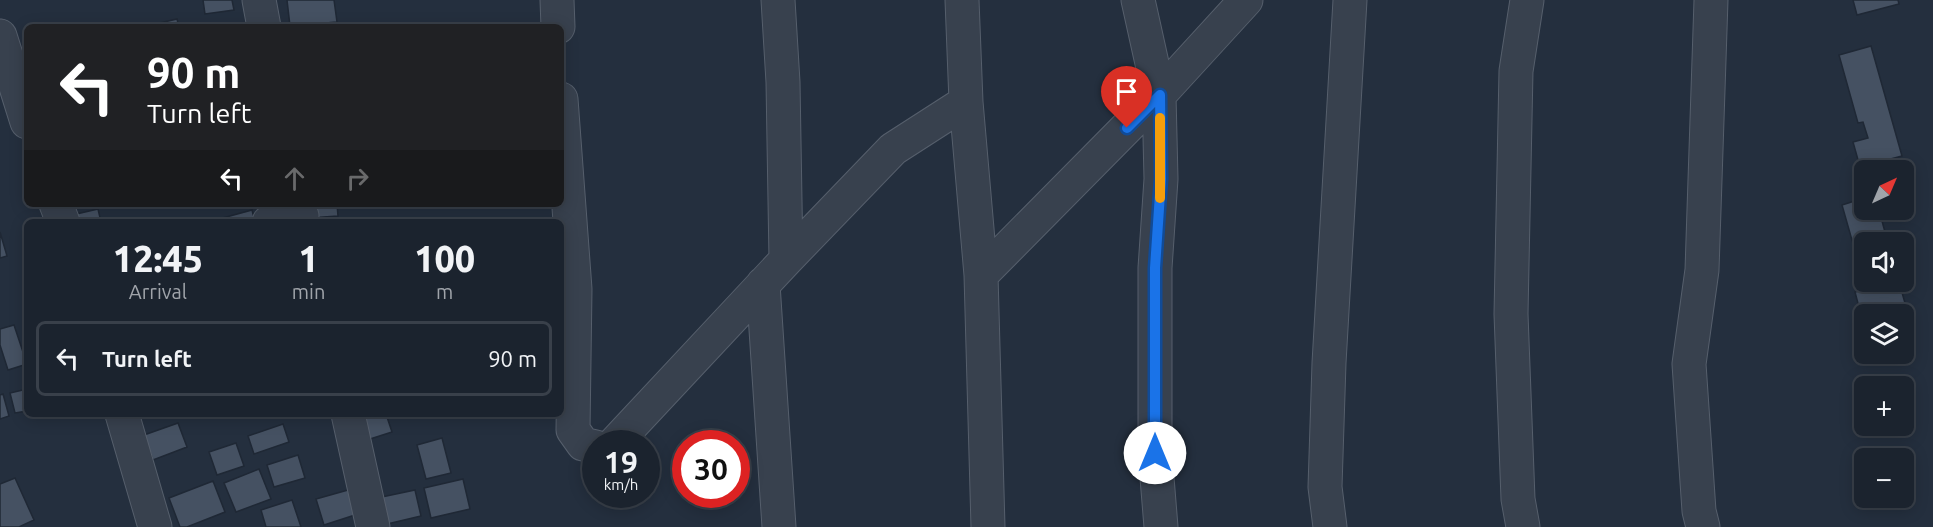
<!DOCTYPE html>
<meta charset="utf-8">
<style>
body{margin:0;font-family:Ubuntu,sans-serif;background:#242b36;color:#f1f3f6;height:100vh;display:flex;flex-direction:column;font-size:22px;white-space:nowrap}
*{box-sizing:border-box;margin:0}
p{font-size:20px;color:#a0a4aa}
.icon{flex:none;width:33px;height:33px;fill:none;stroke:currentColor;stroke-width:2;stroke-linecap:round;stroke-linejoin:round}
.map{position:relative;flex:1;overflow:hidden}
.sheet{position:absolute;left:24px;top:219px;width:540px;height:198px;display:flex;flex-direction:column;background:#1b232e;border-radius:9px;box-shadow:0 3px 15px #0003,0 0 0 2px #39404a}
.sheet>*{flex:none}
.guide{position:absolute;left:24px;top:24px;width:540px;height:183px;border-radius:9px;box-shadow:0 3px 15px #0003,0 0 0 2px #39404a;background:#202124;color:#fff;overflow:hidden}
.needle{width:39px;rotate:44deg}
.buttons{position:absolute;left:1854px;top:160px;display:grid;gap:12px}
.buttons a{display:grid;place-items:center;width:60px;height:60px;border-radius:9px;background:#1b232e;box-shadow:0 3px 15px #0003,0 0 0 2px #39404a;font-size:30px}
.speed{position:absolute;left:582px;top:430px;display:flex;gap:12px;font-size:30px;font-weight:700;text-align:center}
.speed>*{display:grid;place-content:center;width:78px;height:78px;border-radius:50%;background:#1b232e;box-shadow:0 3px 15px #0003,0 0 0 2px #39404a;line-height:1}
.speed small{font-size:15px;font-weight:400}
.speed .limit{border:9px solid #d22;background:#fff;color:#111}
.pin{position:absolute;display:grid;place-items:center;width:51px;height:51px;color:#fff;margin:-62px -26px;border-radius:50% 50% 50% 0;rotate:-45deg;box-shadow:0 0 6px #0007}
.pin .icon{rotate:45deg}
.me{position:absolute;width:66px;margin:-33px;rotate:0deg;stroke-linejoin:round;filter:drop-shadow(0 0 4px #0008)}
.turn{display:flex;align-items:center;gap:21px;height:126px;padding:0 24px;font-size:27px}
.turn .icon{width:78px;height:78px;stroke-width:2.5}
.turn b{display:block;font-size:42px;line-height:51px}
.lanes{display:flex;align-items:center;height:57px;padding:0 24px;background:#0003;justify-content:center;gap:30px;direction:ltr}
.lanes .off{opacity:.35}
.eta{display:flex;justify-content:space-evenly;align-items:center;height:102px;text-align:center}
.eta b{font-size:36px;font-weight:800;line-height:42px}
ul{padding:0;list-style:none}
li{display:flex;align-items:center;gap:18px;height:75px;margin:0 12px 9px;padding:0 12px;border:3px solid #39404a;border-radius:9px}
li div{flex:1}
li b{display:block;font-size:22px}
li em{font-style:normal}
.map>svg:first-child{display:block}
.building{fill:#455162;stroke:#1f2835;stroke-width:1.5}
.lines{fill:none;stroke-linecap:round;stroke-linejoin:round}
.minor-casing{stroke:#565f6c;stroke-width:35}
.minor{stroke:#38414e;stroke-width:33}
.route-casing{stroke:#114b97;stroke-width:15}
.route{stroke:#1a73e8;stroke-width:10}
.slow{stroke:#f59e0b;stroke-width:10}
</style>
<div class="map">
<svg width="1933" height="527" viewBox="0 0 1933 527">
<rect width="100%" height="100%" fill="#242f3e"/>
<path class="building" d="M203 0H232L234 10 205 14Z
M287 0H334L337 22 290 26Z
M1853 0H1898L1899 4 1857 15Z
M177 19 179 27H143Z
M1871 46 1902 156 1860 167 1853 142 1868 138 1863 122 1858 123 1839 55Z
M1864 198V210H1879L1888 243H1864V271L1861 272 1842 205Z
M308 204H337L338 216 309 218Z
M98 209 101 222H74L72 215Z
M252 210 255 222H220L219 219Z
M0 232 7 256 0 258Z
M1869 282H1899L1905 303 1861 315 1855 292 1871 288Z
M14 325 27 364 8 370 0 345V329Z
M27 389V411L15 413 10 393Z
M3 394 9 416 0 419V395Z
M374 414H386L392 432 367 440 360 418Z
M178 423 187 447 153 460 144 435Z
M283 424 289 442 254 454 248 436Z
M442 438 451 473 426 479 417 445Z
M236 443 244 466 217 475 209 452Z
M298 455 305 478 274 487 267 465Z
M259 469 271 499 236 512 224 483Z
M15 478 34 520 19 527H0V484Z
M463 479 470 509 431 518 424 488Z
M213 481 225 512 187 527H180L169 498Z
M348 490 355 515 324 525 316 499Z
M415 490 421 516 383 525 377 498Z
M292 500 301 527H266L261 510Z"/>
<g class="lines">
<defs>
<path id="minor" d="M259 0 264 27
M557 0 558 27
M778 0 783 82 786 260
M962 0 966 102 981 275 988 527
M1138 0 1159 95 1161 179 1155 268V453L1161 527
M0 36 27 122
M561 99 575 289 573 430 583 444 596 447
M56 204 63 222
M269 222 302 216
M981 275 1159 95 1246 0
M763 284 779 527
M122 414 155 527
M348 414 373 527
M614 444 786 260 893 149 966 102
M1330 527 1325 487 1329 363 1350 0
M1523 527 1518 499 1511 314 1516 71 1527 0
M1703 527 1699 511 1689 364 1702 270 1711 0"/>
</defs>
<use href="#minor" class="minor-casing"/>
<use href="#minor" class="minor"/>
</g>
<g class="lines">
<defs>
<path id="route" d="M1127 128 1160 95 1161 179 1155 268V453"/>
</defs>
<use href="#route" class="route-casing"/>
<use href="#route" class="route"/>
<path class="slow" d="M1160 198V118"/>
</g>
</svg>
<div class="buttons">
<a><svg class="needle" viewBox="-14 -14 28 28"><path d="M0-13l5 13h-10z" fill="#e53935"/><path d="M0 13l5-13h-10z" fill="#a0a4aa"/></svg></a>
<a><svg class="icon" aria-label="sound" viewBox="0 0 24 24"><path d="M4 9h4l5-4v14l-5-4H4zM17 9q2 3 0 6"/></svg></a>
<a><svg class="icon" aria-label="layers" viewBox="0 0 24 24"><path d="M12 4l9 5-9 5-9-5zM3 14l9 5 9-5"/></svg></a>
<a>+</a>
<a>−</a>
</div>
<div class="speed"><div>19<small>km/h</small></div><div class="limit">30</div></div>
<div class="pin" style="left:1127px;top:128px;background:#d93025"><svg class="icon" aria-label="arrive" viewBox="0 0 24 24"><path d="M6 21V4h12l-3 4 3 4H6"/></svg></div>
<svg class="me" style="left:1155px;top:453px" viewBox="-20 -20 40 40"><circle r="19" fill="#fff"/><path d="M0-13L10 11 0 6-10 11z" fill="#1a73e8"/></svg>
<div class="guide">
<div class="turn"><svg class="icon" aria-label="left" viewBox="0 0 24 24"><path d="M17 20v-9H6M10 6l-5 5 5 5"/></svg><div><b>90 m</b>Turn left</div></div>
<div class="lanes"><svg class="icon" aria-label="left" viewBox="0 0 24 24"><path d="M17 20v-9H6M10 6l-5 5 5 5"/></svg><svg class="icon off" aria-label="ahead" viewBox="0 0 24 24"><path d="M12 20V5M6 11l6-6 6 6"/></svg><svg class="icon off" aria-label="right" viewBox="0 0 24 24"><path d="M7 20v-9h11M14 6l5 5-5 5"/></svg></div>
</div>
<section class="sheet">
<div class="eta">
<div><b>12:45</b><p>Arrival</p></div>
<div><b>1</b><p>min</p></div>
<div><b>100</b><p>m</p></div>
</div>
<ul>
<li><svg class="icon" aria-label="left" viewBox="0 0 24 24"><path d="M17 20v-9H6M10 6l-5 5 5 5"/></svg><div><b>Turn left</b></div><em>90 m</em></li>
</ul>
</section>
</div>
